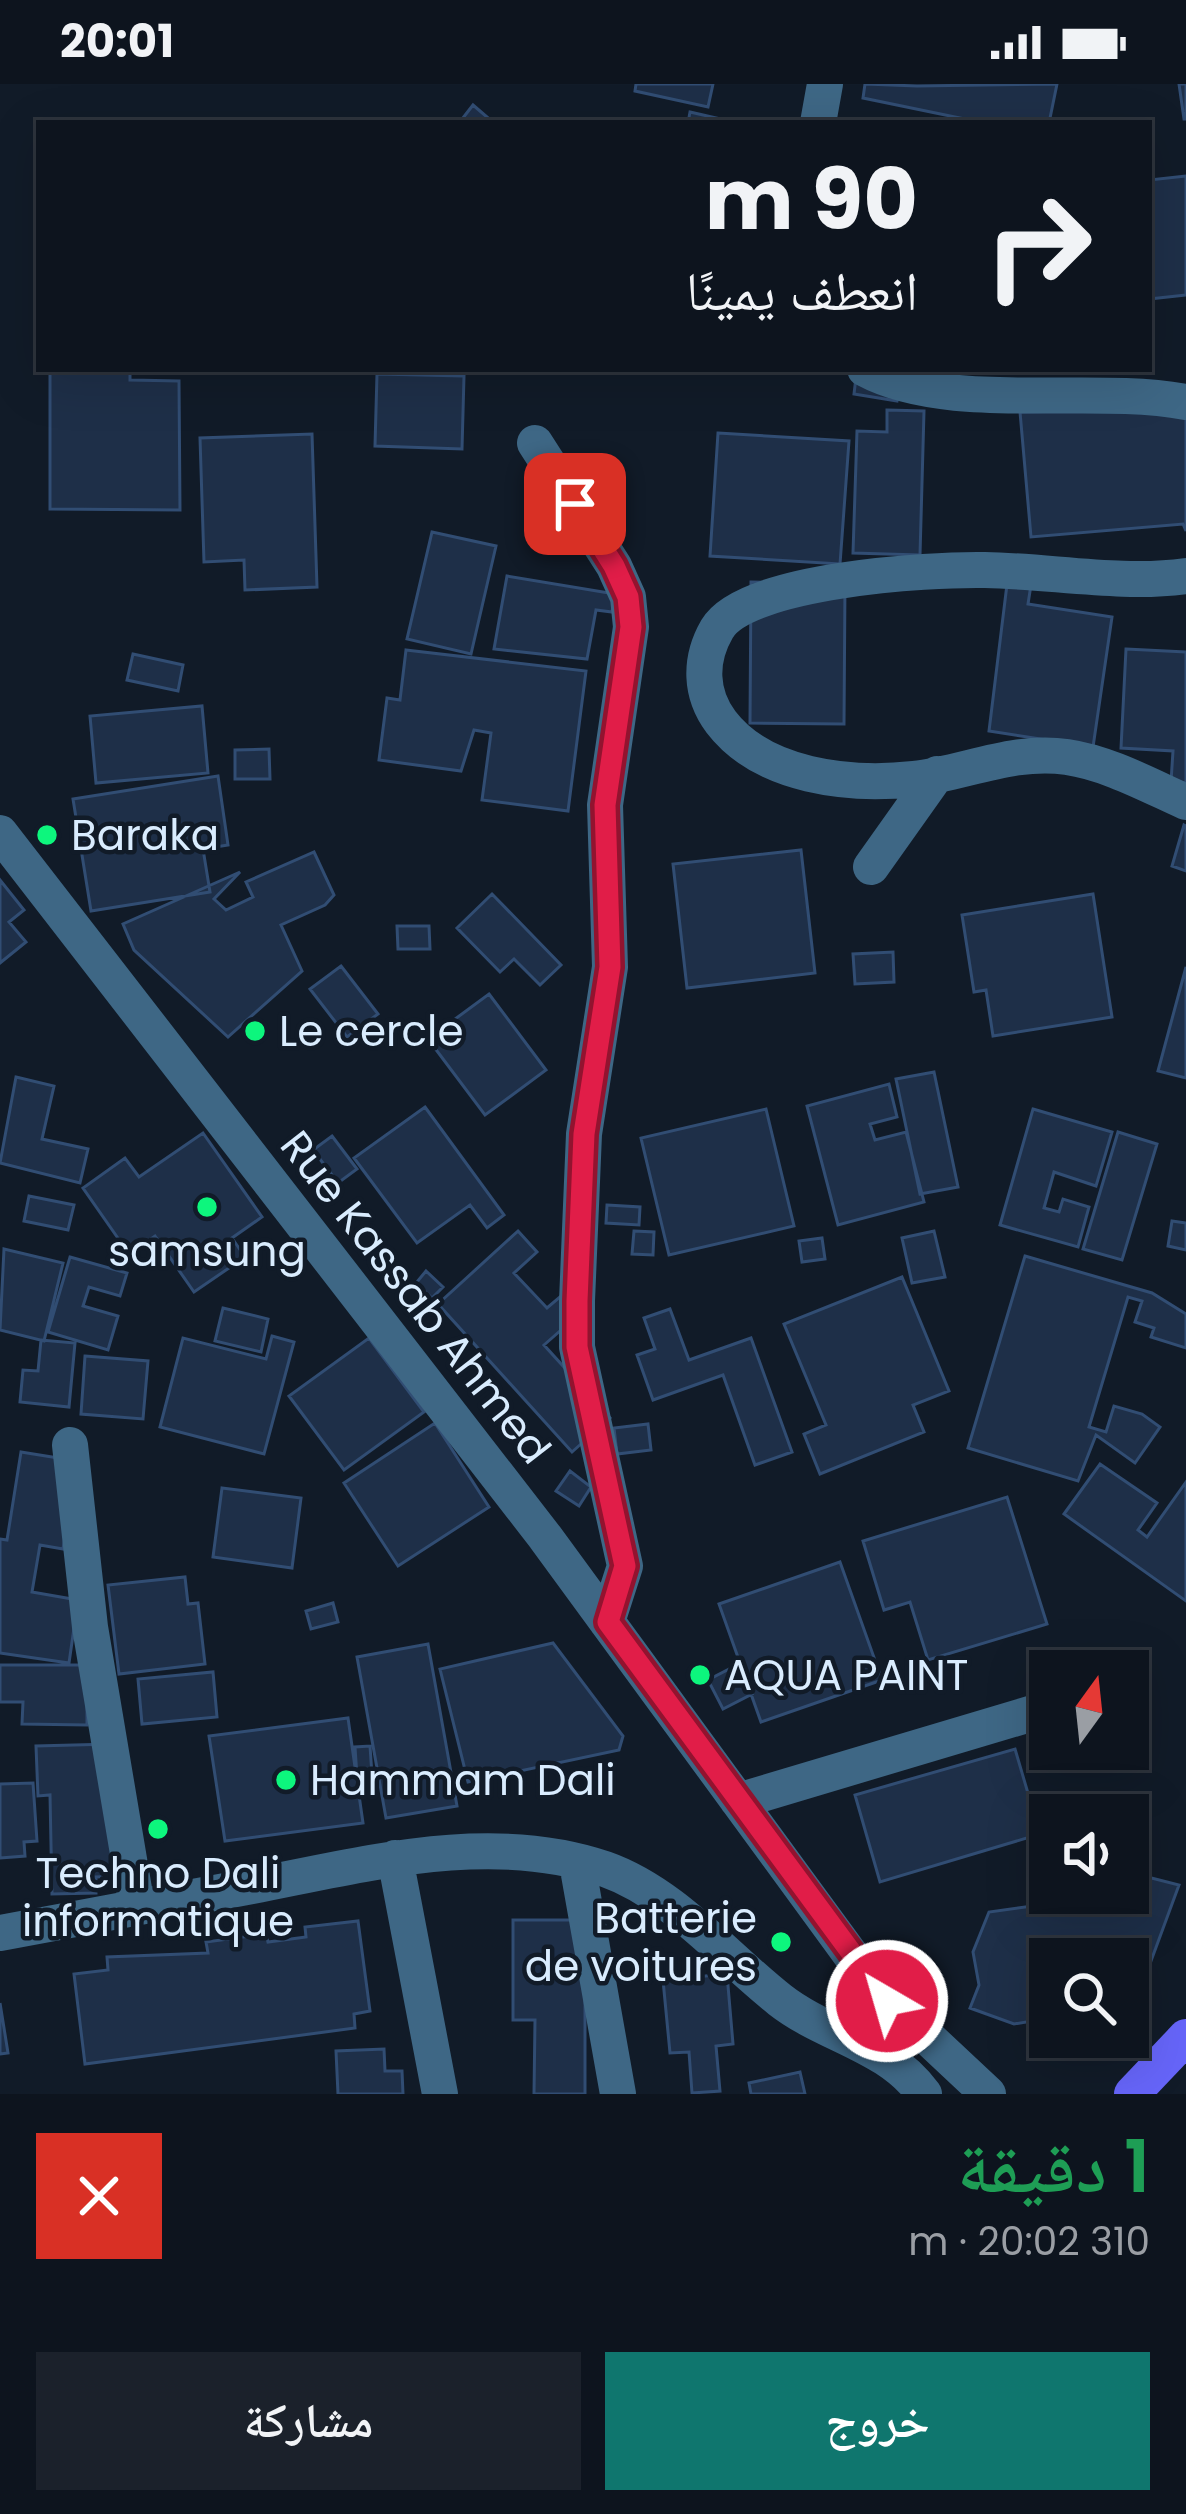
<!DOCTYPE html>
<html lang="ar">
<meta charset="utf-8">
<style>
body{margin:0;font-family:Poppins,"Noto Naskh Arabic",sans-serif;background:#1b212b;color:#f1f3f6;direction:rtl;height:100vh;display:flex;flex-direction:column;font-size:45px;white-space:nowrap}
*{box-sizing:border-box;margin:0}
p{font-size:39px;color:#9a9ea4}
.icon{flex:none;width:66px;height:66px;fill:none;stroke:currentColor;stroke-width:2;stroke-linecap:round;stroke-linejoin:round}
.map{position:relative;height:2010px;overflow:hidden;direction:ltr}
.sheet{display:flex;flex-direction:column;background:#0d141e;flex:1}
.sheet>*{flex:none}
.guide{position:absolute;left:36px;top:36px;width:1116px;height:252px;border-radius:0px;box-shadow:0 12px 48px #0002,0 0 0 3px #2d333c;direction:rtl;background:#0d141e;color:#f1f3f6;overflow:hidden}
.needle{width:78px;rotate:15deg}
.tools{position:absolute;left:1029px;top:1566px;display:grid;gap:24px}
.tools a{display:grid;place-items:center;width:120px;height:120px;border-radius:0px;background:#0d141e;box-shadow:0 12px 48px #0002,0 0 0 3px #2d333c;font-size:60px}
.pin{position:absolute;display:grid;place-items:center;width:102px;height:102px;color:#fff;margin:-51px;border-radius:24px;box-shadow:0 6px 18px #0006}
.me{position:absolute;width:132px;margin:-66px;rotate:322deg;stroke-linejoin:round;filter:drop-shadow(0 0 9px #0008)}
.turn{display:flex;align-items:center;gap:42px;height:252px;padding:0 36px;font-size:54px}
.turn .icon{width:156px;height:156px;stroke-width:2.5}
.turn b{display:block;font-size:84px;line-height:102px}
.round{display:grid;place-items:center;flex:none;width:126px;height:126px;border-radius:0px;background:#1b212b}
.overview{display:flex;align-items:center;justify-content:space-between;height:204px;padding:0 36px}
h1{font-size:72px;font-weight:600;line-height:90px;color:#1e9e55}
.primary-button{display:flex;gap:24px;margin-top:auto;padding:24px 36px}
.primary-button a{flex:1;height:138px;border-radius:0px;background:#0f766e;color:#fff;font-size:48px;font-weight:600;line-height:138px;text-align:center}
.primary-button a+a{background:#1b212b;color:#f1f3f6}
.status{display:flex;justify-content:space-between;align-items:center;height:84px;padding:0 60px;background:#0d141e;direction:ltr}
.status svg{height:33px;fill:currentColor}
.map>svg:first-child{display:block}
.building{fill:#1e2f48;stroke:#314d73;stroke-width:3}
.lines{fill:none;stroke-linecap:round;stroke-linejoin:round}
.minor{stroke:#3e6785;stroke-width:36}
.major{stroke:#6665f9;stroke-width:36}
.route-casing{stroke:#92132f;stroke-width:30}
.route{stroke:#e11d48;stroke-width:21}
.poi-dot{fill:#0df67d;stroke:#111b28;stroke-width:4.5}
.labels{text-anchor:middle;stroke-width:9;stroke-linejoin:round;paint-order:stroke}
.poi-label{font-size:42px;fill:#d9ecfe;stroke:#111b28;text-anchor:start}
.street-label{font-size:42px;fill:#d9ecfe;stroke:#111b28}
</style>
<div class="status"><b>20:01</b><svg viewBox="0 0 49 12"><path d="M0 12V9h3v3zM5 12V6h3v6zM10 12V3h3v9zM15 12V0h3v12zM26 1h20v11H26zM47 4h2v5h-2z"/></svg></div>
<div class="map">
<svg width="1186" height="2010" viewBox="0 0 1186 2010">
<rect width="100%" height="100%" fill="#111b28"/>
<path class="building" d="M636 0H713L708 23 635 7Z
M865 0 917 2 1057 0 1049 39H984L863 14Z
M1179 0H1186V35H1184Z
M473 21 494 39H459Z
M690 28 738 39H688Z
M1186 92V211L1149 215V96Z
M50 285H130V296L179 297 180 426 50 425Z
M857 285 901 291 897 317 854 310Z
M377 290 464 292 462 365 375 362Z
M1186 325V447L1183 440 1031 453 1020 328Z
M887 326 924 327 920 471 853 469 857 347 887 348Z
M718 349 849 357 840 480 710 472Z
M312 350 317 503 245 506 244 476 204 478 200 354Z
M432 448 496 462 471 570 407 555Z
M1009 484 1033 488 1028 520 1112 533 1093 663 989 647Z
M507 492 615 510 612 528 596 526 587 575 494 565Z
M751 498 845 499 844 640 750 639Z
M1126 565 1186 568V699L1171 698 1173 667 1121 664Z
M406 566 586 587 568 727 482 716 491 649 474 646 461 687 379 676 387 614 400 616Z
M133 570 183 581 178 607 127 596Z
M202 622 208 689 96 699 90 632Z
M269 665 270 695H235V666Z
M218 692 228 761 203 765 210 808 91 827 73 715Z
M1184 741 1186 742V787L1172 782Z
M801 766 815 889 687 904 673 780Z
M314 768 334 811 325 821 281 841 302 887 228 953 134 866 123 840 240 788 214 815 226 826 253 813 246 798Z
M0 796 24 826 9 838 26 858 0 879Z
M492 810 561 881 540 901 514 875 500 888 457 844Z
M1093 810 1112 933 993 952 986 906 974 908 962 831Z
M397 842H429L430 865H398Z
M893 868 894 898 855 900 853 870Z
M341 882 378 930 347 953 310 905Z
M1186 883V994L1158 987Z
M489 910 546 986 485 1031 428 955Z
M934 988 958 1103 920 1110 896 995Z
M16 993 54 1002 42 1055 88 1065 80 1099 0 1079Z
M889 1000 897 1033 870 1040 875 1056 906 1048 924 1118 838 1141 807 1022Z
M425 1023 504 1131 487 1144 470 1121 417 1159 354 1074Z
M766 1025 794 1142 669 1171 641 1054Z
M1033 1025 1112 1048 1096 1102 1054 1088 1044 1124 1059 1128 1063 1115 1089 1123 1078 1163 1000 1141Z
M1118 1048 1157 1060 1122 1176 1083 1165Z
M203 1049 262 1133 232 1154 245 1173 194 1208 155 1152 129 1170 83 1104 125 1074 139 1093Z
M332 1052 357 1085 338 1099 313 1066Z
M29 1112 74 1121 68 1146 24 1137Z
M607 1121 640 1123 639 1141 606 1139Z
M1172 1137 1186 1139V1166L1168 1162Z
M518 1147 537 1168 514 1189 547 1224 561 1212 578 1231 544 1261 610 1334 572 1368 438 1220Z
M634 1147 654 1148 653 1171 632 1170Z
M934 1147 945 1193 912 1199 902 1154Z
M822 1154 825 1175 802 1178 799 1157Z
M4 1165 63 1179 44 1257 0 1246Z
M1025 1172 1152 1209 1186 1230V1264L1151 1253 1154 1244 1135 1238 1142 1217 1128 1213 1089 1343 1106 1348 1114 1322 1142 1330 1160 1343 1135 1379 1096 1351 1078 1397 968 1364Z
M70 1173 127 1189 120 1212 89 1203 83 1222 118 1232 108 1266 48 1248Z
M426 1187 443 1203 432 1214 416 1199Z
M902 1193 949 1307 913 1321 924 1348 820 1390 804 1350 826 1341 784 1240Z
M223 1224 268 1235 261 1268 215 1257Z
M670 1225 689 1276 751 1254 792 1368 755 1381 723 1291 653 1316 637 1271 655 1265 644 1234Z
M272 1252 294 1258 264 1370 160 1343 183 1254 266 1275Z
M369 1254 424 1328 344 1386 289 1312Z
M41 1256 75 1259 69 1323 20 1318 23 1286 38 1287Z
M85 1272 148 1277 143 1335 81 1330Z
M435 1339 489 1423 398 1482 344 1399Z
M648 1340 651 1366 617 1370 614 1344Z
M21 1368 77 1377 63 1465 40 1461 32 1508 78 1516 69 1579 0 1569V1455L7 1456Z
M1100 1380 1157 1419 1138 1446 1147 1453 1186 1398V1517L1064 1430Z
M570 1387 591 1403 579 1422 556 1407Z
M222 1404 301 1414 292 1484 213 1473Z
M1007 1413 1047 1540 928 1576 910 1518 884 1526 863 1457Z
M840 1478 882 1596 761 1638 719 1520Z
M185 1493 188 1520 198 1519 205 1580 119 1590 108 1501Z
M333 1519 338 1538 311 1545 306 1527Z
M553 1559 623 1652 619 1666 468 1698 440 1585Z
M428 1560 457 1722 386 1734 357 1573Z
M0 1581H87V1641L22 1640 23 1618H0Z
M737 1581 752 1610 723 1625 708 1596Z
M213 1588 217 1633 142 1640 138 1595Z
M348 1634 363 1739 225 1757 209 1652Z
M112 1660 126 1792 96 1793V1809L52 1810 50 1711 38 1712 36 1662Z
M370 1662 372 1691 357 1693 355 1663Z
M1015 1665 1040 1750 880 1798 855 1711Z
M33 1699 37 1757 24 1758 25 1772 0 1774V1700Z
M1128 1788 1179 1801 1151 1877 1050 1875V1934L1014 1940 970 1924 979 1901 973 1868 989 1828 1128 1809Z
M513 1836H585V2010H534L535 1936H513Z
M358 1837 370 1927 354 1930 355 1944 85 1980 74 1890 108 1886 107 1873 208 1869 206 1858 266 1850 268 1858 306 1853 305 1843Z
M727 1890 733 1960 716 1962 720 2007 692 2009 689 1968 670 1969 663 1896Z
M0 1919 8 1969 0 1970Z
M384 1965 385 1987H402L403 2010H338L336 1967Z
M800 1988 805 2010H751L749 1999Z"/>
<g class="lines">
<path class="minor" d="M818 39 825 0
M865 285C949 330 1091 300 1186 318
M535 359 614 482 628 513 631 543 605 721 610 883 584 1050 577 1217V1263L625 1482 607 1538
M1186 492C1123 501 1050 487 985 486 929 485 745 496 717 545 699 576 700 610 721 638 763 693 849 702 914 695 965 689 1014 665 1067 673 1108 679 1148 701 1186 718
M0 749 545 1453 875 1904 988 2010
M871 783 937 690
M70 1361 90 1543 137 1823
M738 1717 1050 1624
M395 1774 440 2010
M577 1779 618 2010
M0 1849C84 1834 168 1818 252 1802 366 1780 491 1746 605 1785 673 1809 724 1872 780 1916 826 1952 888 1960 924 2010"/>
<path class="major" d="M1132 2010 1186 1953"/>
</g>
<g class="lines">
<defs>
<path id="route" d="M575 420 614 482 628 513 631 543 605 721 610 883 584 1050 577 1217V1263L625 1482 608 1538 887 1917"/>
</defs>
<use href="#route" class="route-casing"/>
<use href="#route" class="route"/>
</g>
<g class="poi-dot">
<circle cx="47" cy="751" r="12"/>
<circle cx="255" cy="947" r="12"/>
<circle cx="207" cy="1123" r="12"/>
<circle cx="700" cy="1591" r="12"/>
<circle cx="286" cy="1696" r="12"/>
<circle cx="158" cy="1745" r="12"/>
<circle cx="781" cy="1858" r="12"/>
</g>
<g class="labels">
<g class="poi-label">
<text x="71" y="766">Baraka</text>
<text x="279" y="962">Le cercle</text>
<text x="207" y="1182" text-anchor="middle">samsung</text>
<text x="724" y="1606">AQUA PAINT</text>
<text x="310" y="1711">Hammam Dali</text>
<text x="158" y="1804" text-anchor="middle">Techno Dali<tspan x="158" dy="48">informatique</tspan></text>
<text x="757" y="1849" text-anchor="end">Batterie<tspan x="757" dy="48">de voitures</tspan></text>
</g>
<g class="street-label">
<text transform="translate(416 1213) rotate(52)" y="15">Rue Kassab Ahmed</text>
</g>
</g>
</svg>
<div class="tools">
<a><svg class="needle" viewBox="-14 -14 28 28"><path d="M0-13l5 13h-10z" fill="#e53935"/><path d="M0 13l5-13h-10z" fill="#9a9ea4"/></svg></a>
<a><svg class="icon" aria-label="sound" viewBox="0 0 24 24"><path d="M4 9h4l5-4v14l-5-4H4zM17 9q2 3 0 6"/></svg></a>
<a><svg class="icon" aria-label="search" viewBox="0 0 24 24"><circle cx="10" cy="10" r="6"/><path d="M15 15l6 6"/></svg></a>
</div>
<div class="pin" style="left:575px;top:420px;background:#d93025"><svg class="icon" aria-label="arrive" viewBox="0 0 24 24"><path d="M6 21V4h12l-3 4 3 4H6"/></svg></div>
<svg class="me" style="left:887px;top:1917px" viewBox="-20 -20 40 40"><circle r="17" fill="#e11d48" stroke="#fff" stroke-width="3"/><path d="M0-11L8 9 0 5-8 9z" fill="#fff"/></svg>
<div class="guide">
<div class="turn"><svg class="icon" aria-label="right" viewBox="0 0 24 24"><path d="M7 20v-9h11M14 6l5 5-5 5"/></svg><div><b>90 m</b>انعطف يمينًا</div></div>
</div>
</div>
<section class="sheet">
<div class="overview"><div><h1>1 دقيقة</h1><p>310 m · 20:02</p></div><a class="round" style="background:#d93025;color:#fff"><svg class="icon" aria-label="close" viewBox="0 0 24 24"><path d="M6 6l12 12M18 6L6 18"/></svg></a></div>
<div class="primary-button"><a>خروج</a><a>مشاركة</a></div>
</section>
